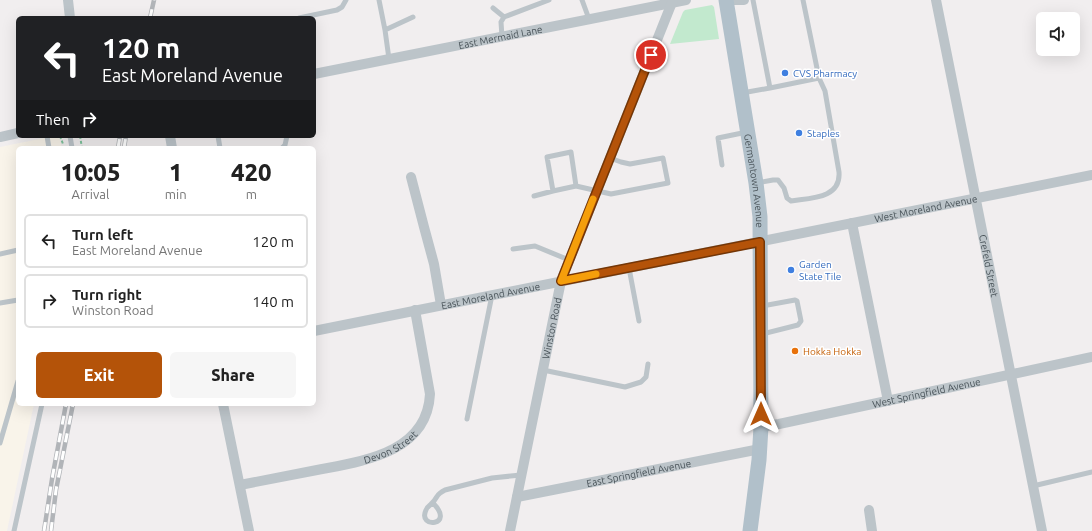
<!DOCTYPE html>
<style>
body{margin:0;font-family:Ubuntu,sans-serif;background:#f6f6f6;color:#222;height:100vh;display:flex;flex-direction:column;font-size:15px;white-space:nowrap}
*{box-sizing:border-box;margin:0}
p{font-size:13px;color:#767676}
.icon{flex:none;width:22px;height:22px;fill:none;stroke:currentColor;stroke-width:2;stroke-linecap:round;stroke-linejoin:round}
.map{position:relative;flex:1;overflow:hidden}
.side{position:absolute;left:16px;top:146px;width:300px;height:260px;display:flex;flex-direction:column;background:#fff;border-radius:6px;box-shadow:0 4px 16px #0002}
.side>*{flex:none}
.top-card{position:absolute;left:16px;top:16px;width:300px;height:122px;border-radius:6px;box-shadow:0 4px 16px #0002;background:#202124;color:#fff;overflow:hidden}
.tools{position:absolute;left:1036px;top:12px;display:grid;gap:8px}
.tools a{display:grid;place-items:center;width:44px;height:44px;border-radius:6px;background:#fff;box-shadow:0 4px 16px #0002;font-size:20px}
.pin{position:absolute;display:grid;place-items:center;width:34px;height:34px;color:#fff;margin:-17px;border:2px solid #fff;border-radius:50%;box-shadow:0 1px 4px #0007}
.me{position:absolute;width:44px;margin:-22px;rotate:0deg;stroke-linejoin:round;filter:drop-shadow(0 0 3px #0008)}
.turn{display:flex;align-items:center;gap:14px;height:84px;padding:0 20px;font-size:18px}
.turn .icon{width:52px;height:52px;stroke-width:2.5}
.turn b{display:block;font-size:28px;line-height:34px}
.then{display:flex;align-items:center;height:38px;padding:0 20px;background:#0003;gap:8px;font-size:15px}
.eta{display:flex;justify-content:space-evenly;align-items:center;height:68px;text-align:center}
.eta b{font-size:24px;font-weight:800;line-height:28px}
.action{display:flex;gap:8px;margin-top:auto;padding:8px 20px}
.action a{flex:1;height:46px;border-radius:6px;background:#b45309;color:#fff;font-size:16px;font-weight:800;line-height:46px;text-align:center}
.action a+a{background:#f6f6f6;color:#222}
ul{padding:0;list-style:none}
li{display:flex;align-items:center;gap:12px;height:54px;margin:0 8px 6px;padding:0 12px;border:2px solid #e0e0e0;border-radius:6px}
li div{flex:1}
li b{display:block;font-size:15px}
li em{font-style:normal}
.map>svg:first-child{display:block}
.commercial{fill:#f9f4ea}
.green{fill:#c2e9ce}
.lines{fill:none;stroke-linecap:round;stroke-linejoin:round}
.path{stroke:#7ec39c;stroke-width:2;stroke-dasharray:3 2;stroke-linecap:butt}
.lane{stroke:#bcc4c9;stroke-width:5}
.street{stroke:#bcc4c9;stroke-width:10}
.primary{stroke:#b1c0ca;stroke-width:15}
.rail-casing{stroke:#b1b4b8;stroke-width:4.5}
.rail{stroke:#fff;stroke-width:3;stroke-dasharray:9;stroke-linecap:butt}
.route-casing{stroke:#753606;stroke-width:10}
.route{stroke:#b45309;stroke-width:7}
.slow{stroke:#f59e0b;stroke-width:7}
.shop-dot{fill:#3f7fe0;stroke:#fff;stroke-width:1.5}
.food-dot{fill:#e8710a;stroke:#fff;stroke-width:1.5}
.labels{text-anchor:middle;stroke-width:3;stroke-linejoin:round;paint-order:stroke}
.street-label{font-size:10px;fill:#495359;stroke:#fff}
.shop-label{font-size:10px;fill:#366cbe;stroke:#fff;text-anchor:start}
.food-label{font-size:10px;fill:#c56008;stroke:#fff;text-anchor:start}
</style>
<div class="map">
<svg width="1092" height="531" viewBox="0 0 1092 531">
<rect width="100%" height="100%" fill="#f1eeef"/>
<path class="commercial" d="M54 136H59L62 148H18V404H34L7 531H0V147Z"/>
<path class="green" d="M712 5 714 7 719 39 670 44 683 12 685 10Z"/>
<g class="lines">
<path class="path" d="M60 136 63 144
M80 136 82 148"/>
<path class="lane" d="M379 0 385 30
M582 0 589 19
M493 8 504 17
M299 18 337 10 342 7 346 0
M502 37 501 22 504 17 549 0
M389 59 385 30 413 17
M770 88 819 78 803 0
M742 93 770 88 753 0
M47 136 49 148
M70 136 72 148
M218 136 220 148
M282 148 285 145 287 136
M571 152 576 186 553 191 547 157Z
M722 165 718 138 747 132
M757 183 773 180H778L784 188 787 198 791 201C810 198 841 199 839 172L825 91 819 78
M576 186 611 194 668 183 663 158 630 164 621 162 610 158
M534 196 553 191
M513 249 535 246 569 260
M0 254 18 250
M629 268 639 321
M0 303 18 300
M762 334 798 325 801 321 797 301 795 300 762 306
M543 370 625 387 641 382 646 377 648 364
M467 419 492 295
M0 443 18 381
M1033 486 1092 472
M433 503C456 526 417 529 426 510 427 506 430 506 432 503 439 496 435 495 445 490L492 478 521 475
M14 531 42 404"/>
<g class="street">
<path d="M68 0 70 18"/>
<path d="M733 0H744"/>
<path id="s1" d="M936 0 1042 531"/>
<path id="s2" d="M314 74 686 0"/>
<path d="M170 136 172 148"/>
<path d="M0 137 18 133"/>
<path d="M411 177 424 227 434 264 441 305"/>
<path d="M852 223 888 401"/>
<path id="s3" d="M314 331 1092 175"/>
<path d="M223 404 249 531"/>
<path id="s4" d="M761 427 779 424 1092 357"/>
<path id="s5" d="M240 485C265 480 291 475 317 470 363 461 427 453 430 394L415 310"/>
<path id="s6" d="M517 497 760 449"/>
<path d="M869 510 872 531"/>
<path id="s7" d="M510 531 561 281 673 0"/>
</g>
<path class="primary" id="s8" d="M726 0 756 183 760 217 761 427 759 460 750 531"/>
<defs>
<path id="rail" d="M150 18 154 0
M118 148 120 136
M124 148 126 136
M44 531 52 479 66 404
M51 531 56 490 73 404"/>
</defs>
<use href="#rail" class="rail-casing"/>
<use href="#rail" class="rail"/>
</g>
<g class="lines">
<defs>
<path id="route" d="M651 55 561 281 760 242 761 414"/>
</defs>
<use href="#route" class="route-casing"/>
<use href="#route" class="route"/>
<path class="slow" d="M593 199 561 281 596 274"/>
</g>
<g class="shop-dot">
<circle cx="785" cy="73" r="4"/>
<circle cx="799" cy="133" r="4"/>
<circle cx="791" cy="270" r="4"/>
</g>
<circle class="food-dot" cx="795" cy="351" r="4"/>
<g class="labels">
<g class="street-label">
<text dy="4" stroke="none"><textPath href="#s2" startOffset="190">East Mermaid Lane</textPath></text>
<text dy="4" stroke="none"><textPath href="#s8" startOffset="183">Germantown Avenue</textPath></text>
<text dy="4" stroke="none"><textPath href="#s3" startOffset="624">West Moreland Avenue</textPath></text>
<text dy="4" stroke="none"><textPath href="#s1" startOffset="271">Crefeld Street</textPath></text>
<text dy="4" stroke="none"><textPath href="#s3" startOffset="180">East Moreland Avenue</textPath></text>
<text dy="4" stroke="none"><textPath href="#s7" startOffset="207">Winston Road</textPath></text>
<text dy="4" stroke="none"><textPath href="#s4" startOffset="169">West Springfield Avenue</textPath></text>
<text dy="4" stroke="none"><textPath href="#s5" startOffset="156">Devon Street</textPath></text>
<text dy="4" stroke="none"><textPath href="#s6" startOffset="124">East Springfield Avenue</textPath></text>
</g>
<g class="shop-label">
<text x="793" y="77">CVS Pharmacy</text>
<text x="807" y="137">Staples</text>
<text x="799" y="268">Garden<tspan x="799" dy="12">State Tile</tspan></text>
</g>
<g class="food-label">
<text x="803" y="355">Hokka Hokka</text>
</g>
</g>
</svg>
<div class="tools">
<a><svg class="icon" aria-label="sound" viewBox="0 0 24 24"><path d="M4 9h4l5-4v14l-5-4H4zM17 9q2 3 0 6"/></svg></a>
</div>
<div class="pin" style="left:651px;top:55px;background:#d93025"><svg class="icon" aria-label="arrive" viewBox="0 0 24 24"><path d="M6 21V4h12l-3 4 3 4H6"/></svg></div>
<svg class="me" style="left:761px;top:414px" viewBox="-20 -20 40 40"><path d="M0-17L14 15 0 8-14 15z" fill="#b45309" stroke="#fff" stroke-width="4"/></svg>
<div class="top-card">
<div class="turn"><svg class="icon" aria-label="left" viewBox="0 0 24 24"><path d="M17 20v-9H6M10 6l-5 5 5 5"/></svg><div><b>120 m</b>East Moreland Avenue</div></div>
<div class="then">Then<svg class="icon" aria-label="right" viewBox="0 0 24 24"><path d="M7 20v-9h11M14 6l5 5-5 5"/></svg></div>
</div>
<section class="side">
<div class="eta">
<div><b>10:05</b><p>Arrival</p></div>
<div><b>1</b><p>min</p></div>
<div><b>420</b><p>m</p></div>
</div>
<ul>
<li><svg class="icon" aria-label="left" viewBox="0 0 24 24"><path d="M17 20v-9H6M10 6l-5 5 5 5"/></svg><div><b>Turn left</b><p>East Moreland Avenue</p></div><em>120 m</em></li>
<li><svg class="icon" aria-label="right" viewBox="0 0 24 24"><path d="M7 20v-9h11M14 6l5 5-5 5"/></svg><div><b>Turn right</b><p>Winston Road</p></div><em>140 m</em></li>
</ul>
<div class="action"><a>Exit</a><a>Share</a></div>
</section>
</div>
